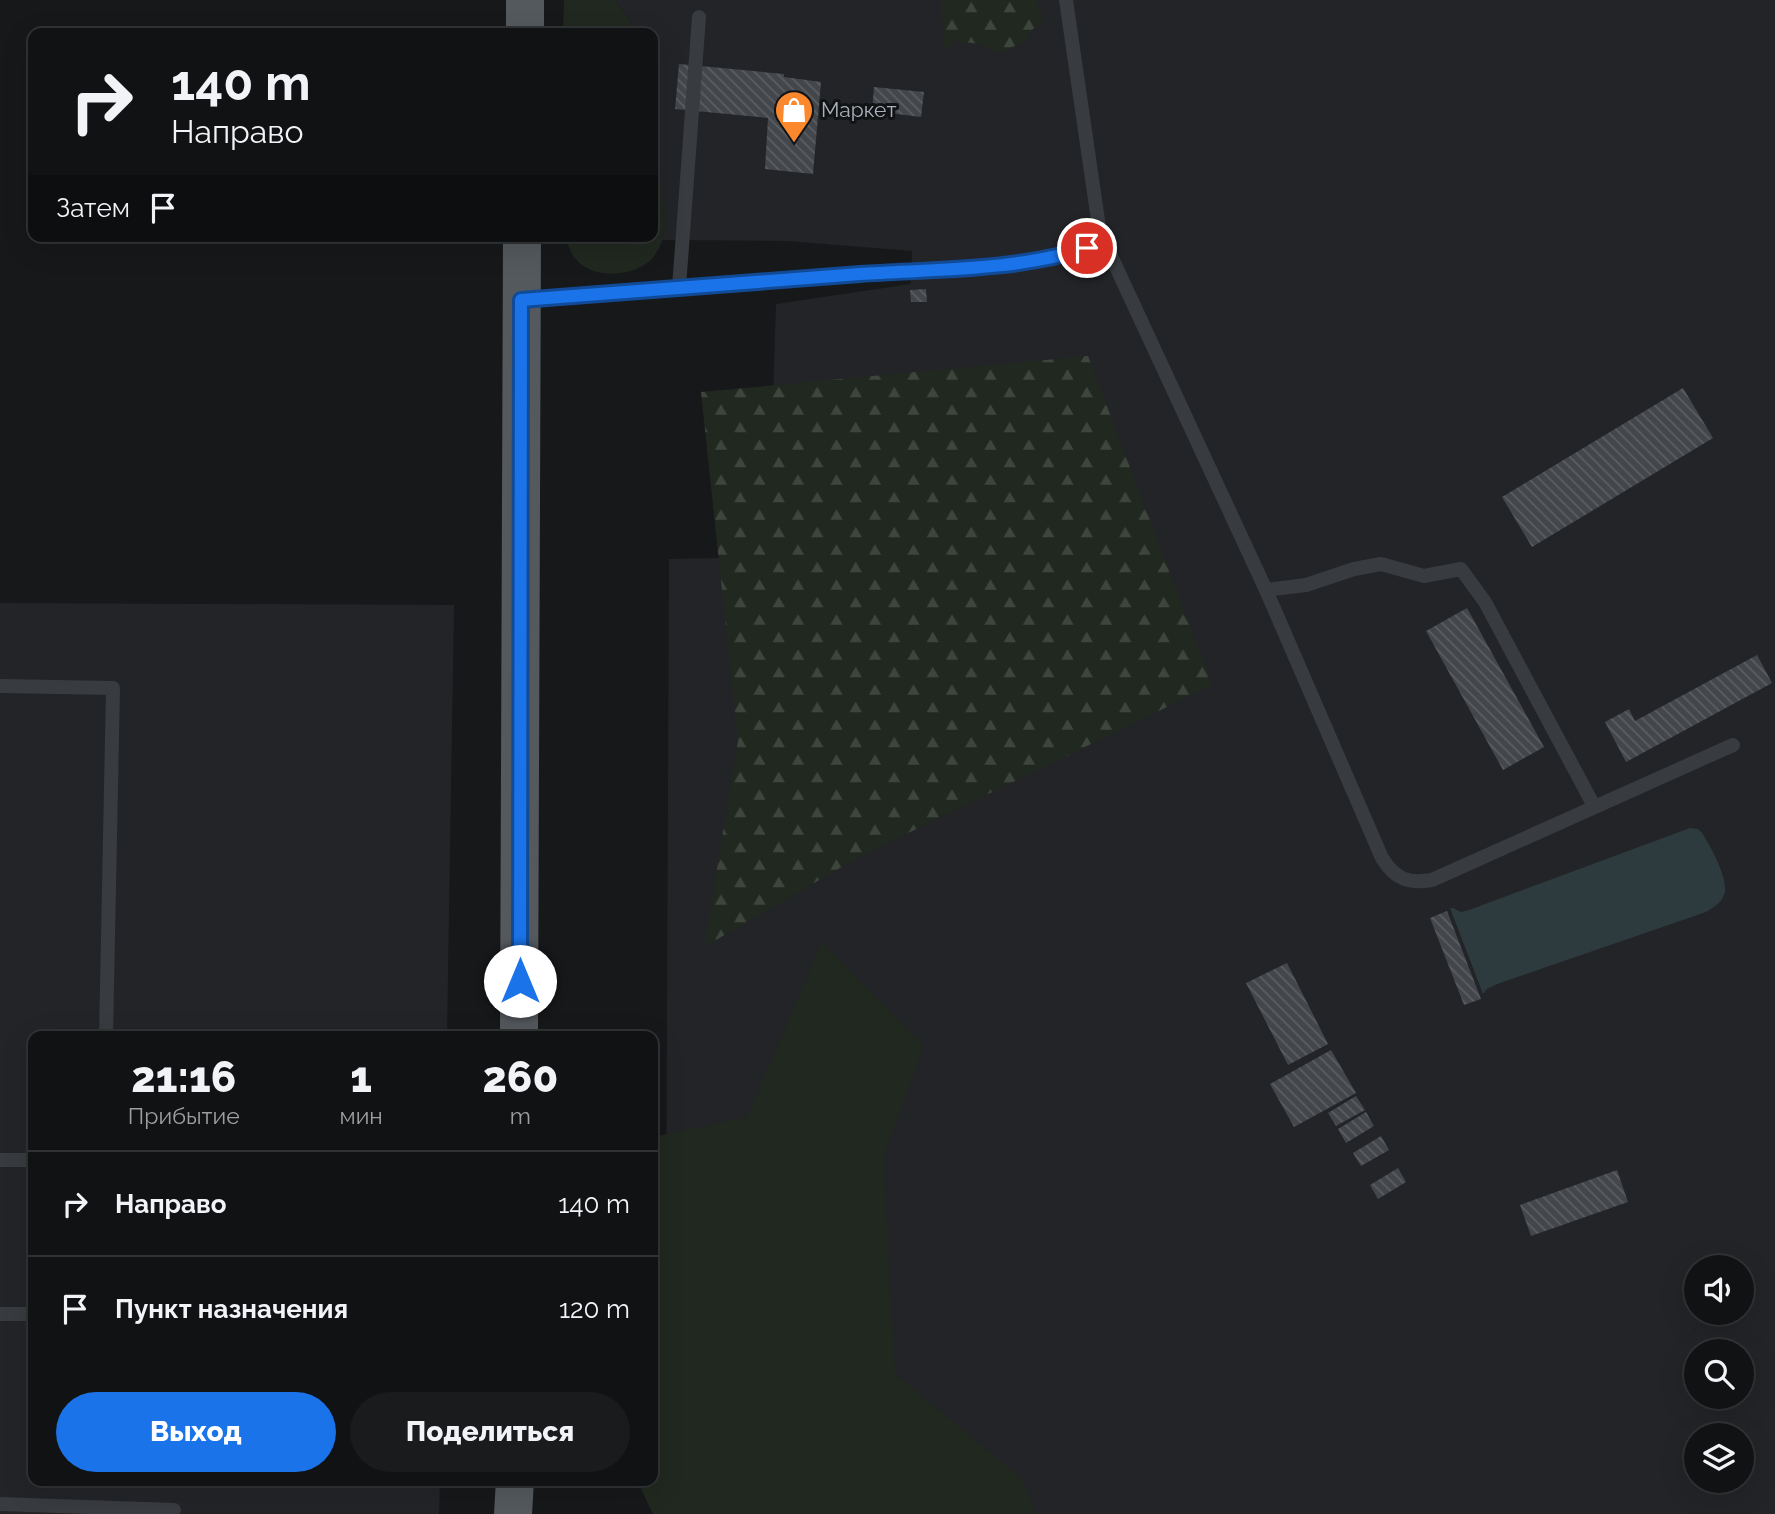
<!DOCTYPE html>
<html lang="ru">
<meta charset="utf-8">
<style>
body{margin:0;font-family:Raleway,sans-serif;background:#1a1b1d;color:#f1f3f6;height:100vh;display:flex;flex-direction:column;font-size:26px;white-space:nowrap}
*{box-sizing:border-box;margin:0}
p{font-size:23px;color:#9c9ea0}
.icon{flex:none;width:38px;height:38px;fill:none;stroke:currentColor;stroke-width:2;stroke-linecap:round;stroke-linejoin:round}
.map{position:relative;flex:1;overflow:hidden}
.details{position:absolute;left:28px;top:1031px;width:630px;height:455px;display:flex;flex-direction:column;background:#111214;border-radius:14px;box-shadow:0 7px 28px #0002,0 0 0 2px #303234}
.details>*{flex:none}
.top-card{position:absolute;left:28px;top:28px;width:630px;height:214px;border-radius:14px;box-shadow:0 7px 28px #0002,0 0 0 2px #303234;background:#111214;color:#f1f3f6;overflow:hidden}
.fabs{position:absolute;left:1684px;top:1255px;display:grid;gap:14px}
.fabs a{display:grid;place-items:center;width:70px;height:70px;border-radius:50%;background:#111214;box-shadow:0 7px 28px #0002,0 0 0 2px #303234;font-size:35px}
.pin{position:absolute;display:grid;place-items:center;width:60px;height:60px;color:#fff;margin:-30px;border:4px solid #fff;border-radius:50%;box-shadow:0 2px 7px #0007}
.me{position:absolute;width:77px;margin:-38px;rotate:0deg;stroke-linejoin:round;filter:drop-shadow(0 0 5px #0008)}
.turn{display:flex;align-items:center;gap:24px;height:147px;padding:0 28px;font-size:32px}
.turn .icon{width:91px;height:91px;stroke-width:2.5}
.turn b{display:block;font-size:49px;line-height:60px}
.then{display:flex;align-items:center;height:66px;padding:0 28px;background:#0003;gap:14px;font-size:26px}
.eta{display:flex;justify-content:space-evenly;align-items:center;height:119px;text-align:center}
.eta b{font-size:42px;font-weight:800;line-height:49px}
.cta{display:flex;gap:14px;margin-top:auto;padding:14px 28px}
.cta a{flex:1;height:80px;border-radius:42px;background:#1a73e8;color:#fff;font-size:28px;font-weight:800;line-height:80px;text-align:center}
.cta a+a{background:#1a1b1d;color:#f1f3f6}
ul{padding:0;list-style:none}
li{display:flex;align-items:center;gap:21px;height:105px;padding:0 28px;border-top:2px solid #303234}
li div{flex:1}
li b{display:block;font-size:26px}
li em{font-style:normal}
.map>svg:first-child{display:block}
.built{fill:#232427;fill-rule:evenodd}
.green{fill:#20281f}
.forest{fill:url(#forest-firs)}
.water{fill:#2d3b3f}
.building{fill:url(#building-back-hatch)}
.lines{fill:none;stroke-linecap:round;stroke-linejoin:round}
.service{stroke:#383b3f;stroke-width:14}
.primary{stroke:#54595e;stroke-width:38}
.route-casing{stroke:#114b97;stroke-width:18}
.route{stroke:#1a73e8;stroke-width:12}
.labels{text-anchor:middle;stroke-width:6;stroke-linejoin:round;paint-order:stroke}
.poi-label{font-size:21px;fill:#a9b2ba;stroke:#121315;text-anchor:start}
</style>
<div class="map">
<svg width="1775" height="1514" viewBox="0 0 1775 1514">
<defs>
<pattern id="forest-firs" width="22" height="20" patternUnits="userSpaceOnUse" patternTransform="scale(1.75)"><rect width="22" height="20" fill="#20281f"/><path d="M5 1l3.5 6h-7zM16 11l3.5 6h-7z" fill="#3e453d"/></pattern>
<pattern id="building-back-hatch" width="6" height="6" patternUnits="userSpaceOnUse" patternTransform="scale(1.75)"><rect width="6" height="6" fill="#43464a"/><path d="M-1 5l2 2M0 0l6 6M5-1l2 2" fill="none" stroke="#5b5e62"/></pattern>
</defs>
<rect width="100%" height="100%" fill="#17181a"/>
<path class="built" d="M615 0H1775V1514H687L665 1459 669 559 768 557 776 304 911 284 912 251 787 241 662 240 664 219 653 133V33H636L630 21ZM1696 1267H1741V1312H1696ZM1696 1351H1741V1396H1696ZM1696 1435H1741V1480H1696Z
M0 603 454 605 447 1036H33V1480L440 1481 439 1514H0Z"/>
<path class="green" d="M564 0H615L630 21 636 33H563Z
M653 133C656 158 669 219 662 241 660 246 655 256 651 260 631 278 590 280 573 256 570 251 568 243 565 236H653Z
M822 942 924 1046 883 1158 895 1374 1021 1478 1036 1514H653L637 1481 653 1480V1137L747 1117Z"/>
<path class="forest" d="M941 0H1036L1044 20 1033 29 1025 41 1000 53 980 44 955 41 944 49Z
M1088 356 1212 685 857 858 704 947 738 741 701 392Z"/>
<path class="water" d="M1690 828 1698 829 1702 833C1711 847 1727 876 1725 892 1723 902 1714 907 1706 912L1497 984 1487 989 1483 994 1450 908H1453L1461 912 1469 910Z"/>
<path class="building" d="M679 64 784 74V77L821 82 813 174 765 169 768 118 675 109Z
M874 87 924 92 921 117 872 111Z
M926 289 927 302H911L910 290Z
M1683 388 1713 438 1532 547 1502 497Z
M1467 608 1544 747 1503 770 1426 631Z
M1757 655 1772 683 1626 762 1605 722 1629 709 1635 721Z
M1447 911 1481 999 1464 1005 1430 918Z
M1287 963 1328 1044 1288 1065 1246 983Z
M1331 1050 1356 1093 1294 1127 1270 1084Z
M1356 1096 1365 1110 1336 1126 1328 1113Z
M1366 1112 1374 1126 1346 1143 1338 1129Z
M1381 1136 1389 1150 1361 1166 1353 1153Z
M1398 1168 1406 1182 1378 1199 1370 1185Z
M1617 1170 1628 1202 1531 1236 1520 1205Z"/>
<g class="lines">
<path class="service" d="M1066 0 1099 227 1105 243
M679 287 912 270 987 268 1069 254 1105 243 1266 590 1382 858C1395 879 1408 884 1432 880L1733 745
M522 300 679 287 699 17
M1266 590 1306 585 1354 569 1381 564 1424 576 1461 569 1485 602 1594 806
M0 686 113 688 106 1036
M0 1160H33
M0 1314H33
M0 1504 174 1510"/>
<path class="primary" d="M525 33V0
M519 1036 522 236
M513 1514 515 1480"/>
</g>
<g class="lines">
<defs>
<path id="route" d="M520 981 521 300C634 291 747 282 860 274 936 269 1014 271 1087 248"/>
</defs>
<use href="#route" class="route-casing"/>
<use href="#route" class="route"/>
</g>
<defs>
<symbol id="shop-pin" viewBox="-11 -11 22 30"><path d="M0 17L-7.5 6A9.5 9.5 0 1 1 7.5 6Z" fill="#fc882e" stroke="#121315"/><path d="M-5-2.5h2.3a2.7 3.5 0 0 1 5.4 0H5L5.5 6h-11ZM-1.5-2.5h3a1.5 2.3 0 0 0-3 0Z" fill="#fff"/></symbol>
</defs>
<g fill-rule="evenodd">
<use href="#shop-pin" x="772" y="88" width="44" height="60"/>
</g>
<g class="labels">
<g class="poi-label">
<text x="821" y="117">Маркет</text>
</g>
</g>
</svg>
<div class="fabs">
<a><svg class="icon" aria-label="sound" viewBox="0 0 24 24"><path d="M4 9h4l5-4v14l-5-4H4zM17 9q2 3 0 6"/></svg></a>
<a><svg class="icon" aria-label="search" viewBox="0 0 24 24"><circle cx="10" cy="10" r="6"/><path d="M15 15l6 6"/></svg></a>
<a><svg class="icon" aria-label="layers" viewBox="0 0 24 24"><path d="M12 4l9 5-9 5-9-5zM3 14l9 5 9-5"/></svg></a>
</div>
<div class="pin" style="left:1087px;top:248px;background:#d93025"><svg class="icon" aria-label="arrive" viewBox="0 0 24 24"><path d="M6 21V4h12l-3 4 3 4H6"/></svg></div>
<svg class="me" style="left:520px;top:981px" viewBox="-20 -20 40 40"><circle r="19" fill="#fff"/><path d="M0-13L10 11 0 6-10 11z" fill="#1a73e8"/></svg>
<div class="top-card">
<div class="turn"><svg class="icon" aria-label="right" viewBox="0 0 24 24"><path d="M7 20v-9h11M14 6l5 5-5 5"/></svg><div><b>140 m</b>Направо</div></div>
<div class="then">Затем<svg class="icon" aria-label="arrive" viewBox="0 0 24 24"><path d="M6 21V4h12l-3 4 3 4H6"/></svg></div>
</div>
<section class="details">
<div class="eta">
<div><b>21:16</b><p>Прибытие</p></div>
<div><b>1</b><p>мин</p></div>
<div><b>260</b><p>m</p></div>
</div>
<ul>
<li><svg class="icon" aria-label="right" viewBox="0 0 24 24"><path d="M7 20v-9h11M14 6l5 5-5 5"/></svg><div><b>Направо</b></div><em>140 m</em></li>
<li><svg class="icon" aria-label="arrive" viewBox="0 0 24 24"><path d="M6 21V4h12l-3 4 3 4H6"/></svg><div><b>Пункт назначения</b></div><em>120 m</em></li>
</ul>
<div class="cta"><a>Выход</a><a>Поделиться</a></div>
</section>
</div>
